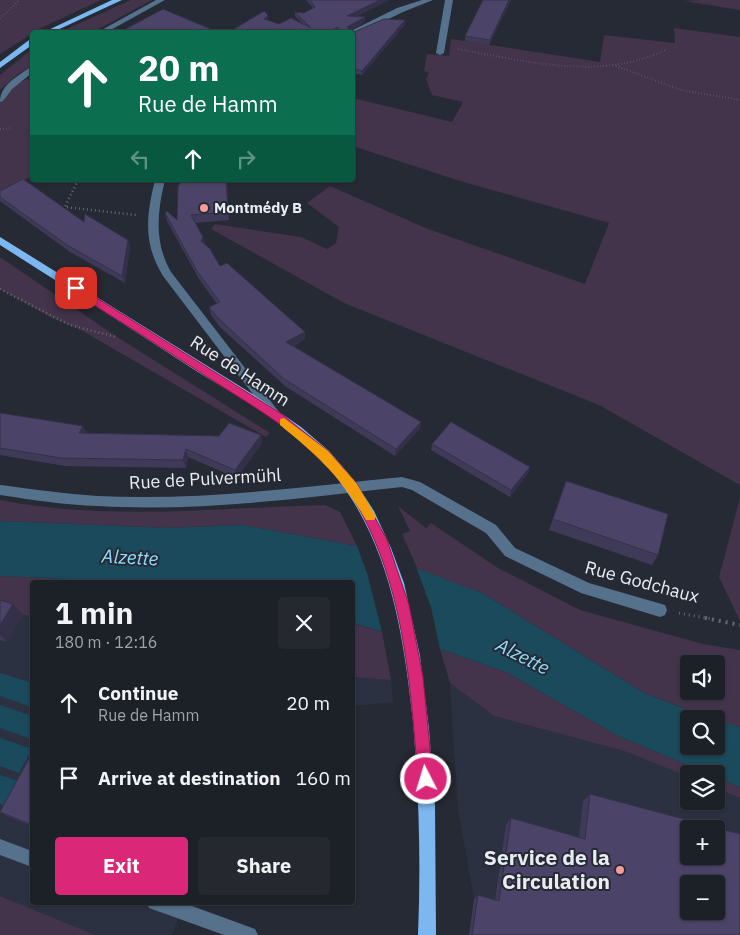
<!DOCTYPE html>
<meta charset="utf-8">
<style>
body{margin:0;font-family:"IBM Plex Sans",sans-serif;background:#25282f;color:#f1f3f6;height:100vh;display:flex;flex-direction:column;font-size:19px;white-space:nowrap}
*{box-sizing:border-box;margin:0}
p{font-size:16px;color:#a0a3a7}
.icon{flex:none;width:28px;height:28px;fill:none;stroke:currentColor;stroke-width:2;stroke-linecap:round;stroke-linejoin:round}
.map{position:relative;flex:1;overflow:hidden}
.drawer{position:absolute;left:30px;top:580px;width:325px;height:325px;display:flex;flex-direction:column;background:#1c2027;border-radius:5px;box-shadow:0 1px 4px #0004,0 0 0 1px #3a3e44}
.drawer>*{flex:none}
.banner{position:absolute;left:30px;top:30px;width:325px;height:152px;border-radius:5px;box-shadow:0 1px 4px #0004,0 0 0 1px #3a3e44;background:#0b6e4f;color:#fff;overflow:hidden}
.buttons{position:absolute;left:680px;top:655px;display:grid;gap:10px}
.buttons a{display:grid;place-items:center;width:45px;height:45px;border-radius:5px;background:#1c2027;box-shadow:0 1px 4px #0004,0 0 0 1px #3a3e44;font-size:25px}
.pin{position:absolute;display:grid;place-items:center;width:42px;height:42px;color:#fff;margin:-21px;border-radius:10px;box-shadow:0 2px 8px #0006}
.me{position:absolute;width:55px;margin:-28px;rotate:355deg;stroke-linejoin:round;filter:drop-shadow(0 0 4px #0008)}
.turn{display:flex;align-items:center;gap:18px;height:105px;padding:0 25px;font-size:22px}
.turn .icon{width:65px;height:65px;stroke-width:2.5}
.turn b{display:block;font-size:35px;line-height:42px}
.lanes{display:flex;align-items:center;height:48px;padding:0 25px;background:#0003;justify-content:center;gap:25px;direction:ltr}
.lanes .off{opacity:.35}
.round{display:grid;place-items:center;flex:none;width:52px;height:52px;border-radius:5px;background:#25282f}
.headline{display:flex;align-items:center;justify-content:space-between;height:85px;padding:0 25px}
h1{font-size:30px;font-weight:700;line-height:38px}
.cta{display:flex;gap:10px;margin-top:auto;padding:10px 25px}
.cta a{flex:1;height:58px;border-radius:5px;background:#db2777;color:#fff;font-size:20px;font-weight:700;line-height:58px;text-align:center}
.cta a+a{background:#25282f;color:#f1f3f6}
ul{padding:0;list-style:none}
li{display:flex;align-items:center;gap:15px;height:75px;padding:0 25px}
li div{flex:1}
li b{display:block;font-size:19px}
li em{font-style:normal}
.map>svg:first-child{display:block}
.built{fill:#2c3141;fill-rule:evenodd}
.green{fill:#43344b;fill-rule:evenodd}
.water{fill:#1a4a5c}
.pier{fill:#262a34}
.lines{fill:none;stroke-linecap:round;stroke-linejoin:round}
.path-far3{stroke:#666a73;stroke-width:2;stroke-dasharray:0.5 2.5;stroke-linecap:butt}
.path-far2{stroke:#666a73;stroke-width:2.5;stroke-dasharray:1 3;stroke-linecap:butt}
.path-far1{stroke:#666a73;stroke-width:3;stroke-dasharray:1 4;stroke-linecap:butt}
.path{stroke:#666a73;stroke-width:4;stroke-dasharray:2 5;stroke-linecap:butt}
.minor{fill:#55718c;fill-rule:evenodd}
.major{fill:#7cb8ef;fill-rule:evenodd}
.wall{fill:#403a59}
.shaded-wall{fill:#343049}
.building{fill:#4b4468;stroke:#343049;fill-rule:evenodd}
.route{fill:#db2777;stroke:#8e194d}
.slow{fill:#f59e0b}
.poi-dot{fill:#f59b9a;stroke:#262a34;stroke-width:2}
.labels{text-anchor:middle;stroke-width:4;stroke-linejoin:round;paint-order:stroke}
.far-poi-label{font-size:15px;font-weight:bold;fill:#e9ecf3;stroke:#262a34;text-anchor:start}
.street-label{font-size:18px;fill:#e9ecf3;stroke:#262a34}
.water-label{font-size:19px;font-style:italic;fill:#8fdefe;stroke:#262a34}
.near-poi-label{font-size:21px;font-weight:bold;fill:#e9ecf3;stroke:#262a34;text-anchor:end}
</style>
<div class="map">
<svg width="740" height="935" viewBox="0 0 740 935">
<rect width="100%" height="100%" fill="#262a34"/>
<path class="built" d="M0 608 22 615 32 616V902L184 903 172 935H95L0 896Z
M352 677 391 680 393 702 353 706Z
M450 683 494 716 624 751 689 777V801H716V788L740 798V935H469L474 899 458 809ZM689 829H716V856H689ZM689 884H716V911H689Z"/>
<path class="green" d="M0 0H101L41 28 0 54Z
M131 0H152L93 32H60Z
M700 0H740V10L684 1Z
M674 28 740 37V485L599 405 344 303 211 229 215 224 301 237 327 249 336 243 339 227 307 203 330 186 428 229 585 284 609 223 460 181 353 146V98L452 122 463 102 432 95 426 79 429 73 424 71 427 54 449 56 451 39 600 62 604 35 675 43Z
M32 49V66L18 74 0 90V75Z
M27 79 32 81V176L0 192V99L9 87Z
M0 257 117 337 270 433 266 437 79 329 52 318 0 289Z
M740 498V621L719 577Z
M0 500C107 521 217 508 325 505L340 512 357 546 243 525 167 528 0 521Z
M398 506 426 528 431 523 498 568 580 610 703 644 740 650V727L732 726 644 693 482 593 418 570 402 534 410 531ZM689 664H716V691H689Z
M0 576 143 582H32V616L23 615 0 608Z
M352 623 382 632 391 680 353 677Z
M440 649 506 672 618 736 709 774H689V777L624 751 494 716 450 683Z
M716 777 740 787V798L716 788Z
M0 896 95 935H0Z"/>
<path class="water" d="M0 521 167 528 243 525 357 546 482 593 644 693 712 719H689V746H716V720L740 727V787L716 777V774H709L618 736 506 672 440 649 353 623 352 582H143L0 576Z
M0 673 32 683V707L0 696Z
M0 705 32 716V739L0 728Z
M0 738 32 749 19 773 0 766Z
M0 775 19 781 6 806 0 804Z"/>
<path class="pier" d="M357 546 366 547 416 567 431 607 440 649 382 632 367 573Z"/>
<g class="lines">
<path class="path-far3" d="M0 18 20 0
M458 49C525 61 603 82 667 49
M616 66 681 90 740 100
M0 129 12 128"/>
<path class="path-far2" d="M78 180 65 207 136 215
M0 289 70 325 116 337"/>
<path class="path-far1" d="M679 613 712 619"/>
<path class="path" d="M705 618 740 625"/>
<path class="minor" d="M156 0H165L107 32H98Z
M422 0H433L403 12 355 35 349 32 397 8Z
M445 0H453L444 53 440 55 436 53Z
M29 68H32V73L12 89 3 101 0 102C0 85 17 77 29 68Z
M155 180H165C157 212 154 243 171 272L279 412 281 415 279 418H271L163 276C143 243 146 217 155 180Z
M402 477 420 482 496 525 515 548 589 583 665 605 667 610 665 615 660 617 581 593 505 556 486 533 412 490 402 487C302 498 199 512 98 506 65 505 33 500 0 495V485C33 489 65 494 98 496 199 501 302 487 402 477Z
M0 839 32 851V867L0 855Z
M147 902H181L255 929 258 935H224L149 908Z"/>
<path class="major" d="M112 0H122L53 32H44Z
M29 40H32V45L0 68V62Z
M0 237 254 395 301 427 329 451 354 480 374 511 391 548 404 583 420 656 429 729 435 806 436 935H418C421 864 419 793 413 722 403 628 388 531 321 459 287 422 240 398 198 372 132 329 66 287 0 245Z"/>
</g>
<path class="wall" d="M306 0H389L355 17H365V22L351 30 354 32 405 25 362 75 352 73V32H229L268 15V19L267 20 279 24H303L295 16V12L304 13 313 8Z
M483 0H511L489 45 465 41V36Z
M182 180H229L227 184 229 220 195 223 205 244 220 266 305 339 294 346 420 429 395 456 285 386 220 327 211 315 209 307 217 304 199 279 167 221 165 213 177 220Z
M0 191 84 222 130 246 125 283 70 252 0 201Z
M0 413 83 426 86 433 219 436 261 435 262 443 237 478 188 457 186 468 65 466 0 455Z
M432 444 530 467 528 473 510 497 431 450Z
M566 481 658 555 652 565 549 530Z
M0 600 13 604 23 615 7 642 0 640Z
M32 753V826L9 817 0 812Z
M590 794 740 935H469L474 899 478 895 495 900 506 825 511 818 579 837 583 801Z"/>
<path class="shaded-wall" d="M380 0H389L347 20V16Z
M509 0H511L489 45 490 40Z
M268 15V19L264 24V19Z
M365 17V22L347 31V27Z
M405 20V25L362 75V71Z
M339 27 338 32H327Z
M226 180H229L227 184 229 220 228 212Z
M203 237 205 245 201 241Z
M128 240 130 246 125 283 122 276Z
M305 332V339L287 349 286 342Z
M421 422 420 429 395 456 396 449Z
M83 426 86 434 79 433Z
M261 435 262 443 237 478 235 470Z
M186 449 188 457 186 468 183 460Z
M530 467 528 473 510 497 511 490Z
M13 604 23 615 7 642 0 635V625Z"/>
<path class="building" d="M310 0H380L347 16 365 17 347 27 354 32 384 19 405 20 362 71 352 68V32H334L339 27 327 32H229L264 11 268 15 264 19 279 24 291 18 311 28 295 12 304 13 315 7Z
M483 0H509L490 40 465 36Z
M163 9 218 32H120Z
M23 179 84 222 85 214 128 240 122 276 67 245 0 197V191Z
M182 180H226L228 212 191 215 203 237 201 241 210 249 220 266 227 263 305 332 286 342 421 422 396 449 284 379 219 319 209 307 220 302 197 271 165 213 167 211 177 220 178 186Z
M0 413 83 426 79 433 219 436 229 423 261 435 235 470 186 449 183 460 61 458 0 448Z
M451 422 530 467 511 490 432 444Z
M566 481 668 514 658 555 553 519Z
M0 600 13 604 0 625Z
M32 753V825L0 812Z
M590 794 740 834V935H472L478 895 499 901 511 818 585 839ZM689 829H716V856H689ZM689 884H716V911H689Z"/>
<path class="route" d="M76 285 280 413 328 451 357 484 387 540 409 605 423 677 433 779 431 784 426 786 421 784 418 779C410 681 404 577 349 492 318 443 257 409 209 378 164 349 118 320 72 291V286Z"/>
<path class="slow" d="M284 418 328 451 357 484 376 517 374 520H366C340 476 319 457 280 425V419Z"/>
<g class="poi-dot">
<circle cx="204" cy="208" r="5"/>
<circle cx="620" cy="870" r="5"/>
</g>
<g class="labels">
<g class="far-poi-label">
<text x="214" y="213">Montmédy B</text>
</g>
<g class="street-label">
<text transform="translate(240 371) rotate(33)" y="6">Rue de Hamm</text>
<text transform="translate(205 479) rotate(-3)" y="6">Rue de Pulvermühl</text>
<text transform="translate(642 582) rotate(15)" y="6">Rue Godchaux</text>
</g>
<g class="water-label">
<text transform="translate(130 557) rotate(3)" y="7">Alzette</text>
<text transform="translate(523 656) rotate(27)" y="7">Alzette</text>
</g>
<g class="near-poi-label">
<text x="610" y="865">Service de la<tspan x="610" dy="24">Circulation</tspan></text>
</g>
</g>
</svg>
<div class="buttons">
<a><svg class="icon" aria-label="sound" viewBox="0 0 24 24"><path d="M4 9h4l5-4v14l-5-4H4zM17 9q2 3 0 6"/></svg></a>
<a><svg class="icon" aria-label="search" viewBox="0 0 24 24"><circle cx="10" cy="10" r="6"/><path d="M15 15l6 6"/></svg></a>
<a><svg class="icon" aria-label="layers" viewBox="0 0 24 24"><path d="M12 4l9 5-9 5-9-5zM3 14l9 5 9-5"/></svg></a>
<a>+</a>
<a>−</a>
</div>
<div class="pin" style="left:76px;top:288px;background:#d93025"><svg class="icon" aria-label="arrive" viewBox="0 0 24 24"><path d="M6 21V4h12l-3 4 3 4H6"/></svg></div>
<svg class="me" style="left:426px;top:779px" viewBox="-20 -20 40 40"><circle r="17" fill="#db2777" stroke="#fff" stroke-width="3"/><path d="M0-11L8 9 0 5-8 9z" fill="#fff"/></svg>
<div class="banner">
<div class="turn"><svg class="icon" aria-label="ahead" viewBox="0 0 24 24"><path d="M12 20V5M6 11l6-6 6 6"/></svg><div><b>20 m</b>Rue de Hamm</div></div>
<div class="lanes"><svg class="icon off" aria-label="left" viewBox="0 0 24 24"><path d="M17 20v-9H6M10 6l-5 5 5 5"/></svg><svg class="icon" aria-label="ahead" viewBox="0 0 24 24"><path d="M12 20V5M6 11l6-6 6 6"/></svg><svg class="icon off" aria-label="right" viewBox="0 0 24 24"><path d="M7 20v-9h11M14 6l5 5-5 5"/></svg></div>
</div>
<section class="drawer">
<div class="headline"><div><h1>1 min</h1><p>180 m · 12:16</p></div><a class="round"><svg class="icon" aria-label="close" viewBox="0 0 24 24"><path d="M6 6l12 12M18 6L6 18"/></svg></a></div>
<ul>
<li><svg class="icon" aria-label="ahead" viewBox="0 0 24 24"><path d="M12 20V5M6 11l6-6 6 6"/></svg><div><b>Continue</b><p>Rue de Hamm</p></div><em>20 m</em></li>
<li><svg class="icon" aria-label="arrive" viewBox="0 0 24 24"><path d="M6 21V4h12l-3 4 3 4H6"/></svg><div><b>Arrive at destination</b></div><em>160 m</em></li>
</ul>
<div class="cta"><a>Exit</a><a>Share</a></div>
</section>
</div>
